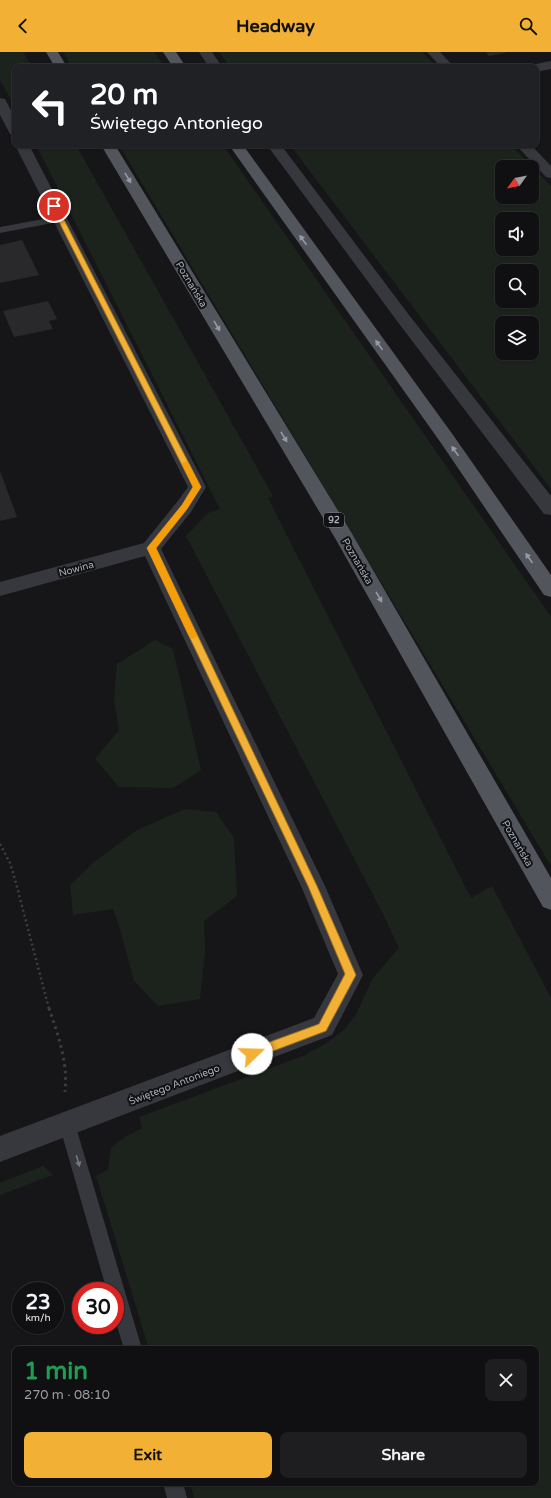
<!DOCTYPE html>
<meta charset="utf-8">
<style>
body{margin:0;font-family:"Varela Round",sans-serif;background:#1e1e20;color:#f1f3f6;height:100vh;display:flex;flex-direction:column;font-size:15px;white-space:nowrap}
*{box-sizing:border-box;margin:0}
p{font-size:13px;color:#9c9d9f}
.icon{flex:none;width:22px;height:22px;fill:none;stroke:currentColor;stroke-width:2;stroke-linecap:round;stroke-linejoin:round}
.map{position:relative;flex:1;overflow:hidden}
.panel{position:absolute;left:12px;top:1294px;width:527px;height:140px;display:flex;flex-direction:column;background:#101012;border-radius:8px;box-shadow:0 1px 3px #0004,0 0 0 1px #303032}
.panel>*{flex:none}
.top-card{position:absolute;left:12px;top:12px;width:527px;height:84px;border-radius:8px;box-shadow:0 1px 3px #0004,0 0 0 1px #303032;background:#202124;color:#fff;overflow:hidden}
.needle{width:26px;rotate:237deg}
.buttons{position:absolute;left:495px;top:108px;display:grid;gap:8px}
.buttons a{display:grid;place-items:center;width:44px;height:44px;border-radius:8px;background:#101012;box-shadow:0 1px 3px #0004,0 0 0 1px #303032;font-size:20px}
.speed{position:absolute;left:12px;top:1230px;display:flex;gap:8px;font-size:20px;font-weight:700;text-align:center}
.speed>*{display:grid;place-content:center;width:52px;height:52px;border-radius:50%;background:#101012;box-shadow:0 1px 3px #0004,0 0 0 1px #303032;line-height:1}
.speed small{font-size:10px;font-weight:400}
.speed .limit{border:6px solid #d22;background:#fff;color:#111}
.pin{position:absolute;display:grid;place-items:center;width:34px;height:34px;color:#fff;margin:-17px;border:2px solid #fff;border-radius:50%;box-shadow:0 1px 4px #0007}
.me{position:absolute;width:44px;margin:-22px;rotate:69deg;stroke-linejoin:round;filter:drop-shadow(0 0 3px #0008)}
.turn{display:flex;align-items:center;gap:14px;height:84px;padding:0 12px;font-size:18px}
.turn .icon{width:52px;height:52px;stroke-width:2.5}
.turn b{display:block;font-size:28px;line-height:34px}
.round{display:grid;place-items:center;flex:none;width:42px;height:42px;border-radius:8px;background:#1e1e20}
.overview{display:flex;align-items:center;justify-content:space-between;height:68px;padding:0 12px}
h1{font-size:24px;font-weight:700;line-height:30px;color:#1e9e55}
.cta{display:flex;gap:8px;margin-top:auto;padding:8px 12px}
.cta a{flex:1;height:46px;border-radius:8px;background:#f2b134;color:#111;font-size:16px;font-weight:700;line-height:46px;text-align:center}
.cta a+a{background:#1e1e20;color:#f1f3f6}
header{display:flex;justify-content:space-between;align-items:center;height:52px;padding:0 12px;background:#f2b134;color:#111;font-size:18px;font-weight:700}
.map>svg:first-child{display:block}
.green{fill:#1c231d;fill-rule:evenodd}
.building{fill:#29292c}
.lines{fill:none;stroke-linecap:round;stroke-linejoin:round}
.path-far1{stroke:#3d3f44;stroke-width:2.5;stroke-dasharray:2 3;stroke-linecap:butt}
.path{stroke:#3d3f44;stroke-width:3;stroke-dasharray:2.5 4;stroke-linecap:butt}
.service{fill:#37383d;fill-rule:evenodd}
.minor{fill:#37383d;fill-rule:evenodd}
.primary{fill:#53555c;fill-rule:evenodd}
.oneway{fill:#979ba6}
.oneway2{fill:#757881}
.route{fill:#f2b134;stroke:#9d7322}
.slow{fill:#f59e0b}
.labels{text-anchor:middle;stroke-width:4;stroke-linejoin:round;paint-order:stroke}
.shield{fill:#111113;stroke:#7b7e86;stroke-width:1}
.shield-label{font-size:9px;font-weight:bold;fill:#a8adb8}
.street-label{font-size:10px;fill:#a8adb8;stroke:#111113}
</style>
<header><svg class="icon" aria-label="back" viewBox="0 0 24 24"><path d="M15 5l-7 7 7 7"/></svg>Headway<svg class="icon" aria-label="search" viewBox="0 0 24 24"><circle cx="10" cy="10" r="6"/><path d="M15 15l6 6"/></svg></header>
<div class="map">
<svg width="551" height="1446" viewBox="0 0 551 1446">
<rect width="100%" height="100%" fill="#161618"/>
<path class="green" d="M0 0H23L32 15H15V55L0 28Z
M63 0H154L165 15H72Z
M219 0H422L437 15H230Z
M36 93H76L273 444 268 446 471 846 492 834 551 946V1446H194L190 1431H536V1297H149L96 1124 108 1118 111 1096 125 1085 142 1076 139 1065 303 1004 325 992 345 977 356 962 373 926 399 896 383 862 186 484 208 461 220 457Z
M119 93H223L551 565V814Z
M290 93H511L551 134V437ZM502 115H532V145H502ZM502 167H532V197H502ZM502 219H532V249H502ZM502 271H532V301H502Z
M155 588 173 597 201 718 173 736 119 735 95 707 119 678 114 647 117 612Z
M185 757 216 760 234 786 237 844 204 869 205 900 200 947 158 954 134 929 120 877 113 857 73 863 70 833 93 811 137 778Z
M43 1114 53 1123 0 1143V1131Z"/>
<path class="building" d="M486 0H505V1L489 4Z
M22 188 39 223 0 231V193Z
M48 249 57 267 49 269 53 277 14 285 3 259Z
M0 419 17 465 0 469Z"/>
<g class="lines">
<path class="path-far1" d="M0 792 10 811 16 831 49 957"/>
<path class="path" d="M49 956C58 984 68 1009 65 1040"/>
<path class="service" d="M60 164 65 167 63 169 0 181V175Z
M67 1064 73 1066 75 1072 142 1297H124L115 1267V1239H107L59 1072 61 1066Z
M163 1431H183L187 1446H167Z"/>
<path class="minor" d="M199 0H212L222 15H209Z
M427 0H440L454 15H441Z
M551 9V17L536 20V15H530L531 13Z
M0 46 5 47 15 66V83L10 82 0 63Z
M15 93H29L206 435 191 460 161 497 325 834 363 923 332 983 0 1110V1084L314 966 338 922 301 834 145 504 0 544V530L144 491 177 450 188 435Z
M267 93H281L409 263 551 444V463L544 462 397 269Z
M516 93H531L551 114V126L546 125Z"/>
<path class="primary" d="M46 0H58L67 15H55Z
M163 0H176L186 15H173Z
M101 93H115L351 480 551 826V858L543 855 335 486Z
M229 93H243L453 383 551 523V545L544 543 441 391Z"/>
</g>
<defs><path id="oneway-solid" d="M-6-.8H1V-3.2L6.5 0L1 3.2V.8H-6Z"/></defs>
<g class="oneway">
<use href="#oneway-solid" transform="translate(128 126) rotate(59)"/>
<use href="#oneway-solid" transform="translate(303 188) rotate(-125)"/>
<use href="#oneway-solid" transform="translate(217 274) rotate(59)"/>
<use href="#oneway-solid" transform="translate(379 293) rotate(-126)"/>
<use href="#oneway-solid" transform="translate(284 385) rotate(59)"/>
<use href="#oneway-solid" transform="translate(455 399) rotate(-125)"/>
<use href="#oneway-solid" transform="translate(529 506) rotate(-125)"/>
<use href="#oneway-solid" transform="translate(379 545) rotate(60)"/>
</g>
<use class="oneway2" href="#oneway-solid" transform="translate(78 1109) rotate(74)"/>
<path class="route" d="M51 153 57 154 201 435 187 457 156 496 317 834 356 923 326 979 252 1007 248 1006 246 1002 248 998 319 972 345 922 308 834 147 496 182 453 193 435 51 154Z"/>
<path class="slow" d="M186 409 189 412 201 435 187 457 156 496 197 584 193 587 189 584 147 496 182 453 193 435 182 412Z"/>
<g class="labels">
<rect class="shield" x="324" y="461" width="20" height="14" rx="3"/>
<g class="shield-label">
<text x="334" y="471">92</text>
</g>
<g class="street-label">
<text transform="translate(192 232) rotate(59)" y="4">Poznańska</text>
<text transform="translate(358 509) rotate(60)" y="4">Poznańska</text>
<text transform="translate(76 516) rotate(-15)" y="4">Nowina</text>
<text transform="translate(518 791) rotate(60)" y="4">Poznańska</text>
<text transform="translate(174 1032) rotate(-21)" y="4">Świętego Antoniego</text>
</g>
</g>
</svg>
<div class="buttons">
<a><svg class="needle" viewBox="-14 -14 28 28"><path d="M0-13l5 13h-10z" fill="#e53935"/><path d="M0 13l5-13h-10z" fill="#9c9d9f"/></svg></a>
<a><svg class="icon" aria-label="sound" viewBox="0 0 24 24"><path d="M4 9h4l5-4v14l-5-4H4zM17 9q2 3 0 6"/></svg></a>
<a><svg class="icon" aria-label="search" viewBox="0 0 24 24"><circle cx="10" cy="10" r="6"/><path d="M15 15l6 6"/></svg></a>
<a><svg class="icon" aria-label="layers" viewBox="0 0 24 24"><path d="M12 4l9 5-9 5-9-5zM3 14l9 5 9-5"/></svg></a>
</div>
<div class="speed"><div>23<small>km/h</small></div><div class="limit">30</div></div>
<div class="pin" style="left:54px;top:154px;background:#d93025"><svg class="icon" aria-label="arrive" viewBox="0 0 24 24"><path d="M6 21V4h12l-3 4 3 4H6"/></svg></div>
<svg class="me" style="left:252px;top:1002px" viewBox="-20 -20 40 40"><circle r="19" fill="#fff"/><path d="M0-13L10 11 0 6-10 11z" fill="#f2b134"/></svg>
<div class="top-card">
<div class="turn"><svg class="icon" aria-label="left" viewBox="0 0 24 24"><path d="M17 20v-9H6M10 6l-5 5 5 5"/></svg><div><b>20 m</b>Świętego Antoniego</div></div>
</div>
<section class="panel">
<div class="overview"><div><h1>1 min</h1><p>270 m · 08:10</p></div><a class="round"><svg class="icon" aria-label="close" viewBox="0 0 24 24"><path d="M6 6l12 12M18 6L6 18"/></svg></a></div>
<div class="cta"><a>Exit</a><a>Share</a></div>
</section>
</div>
